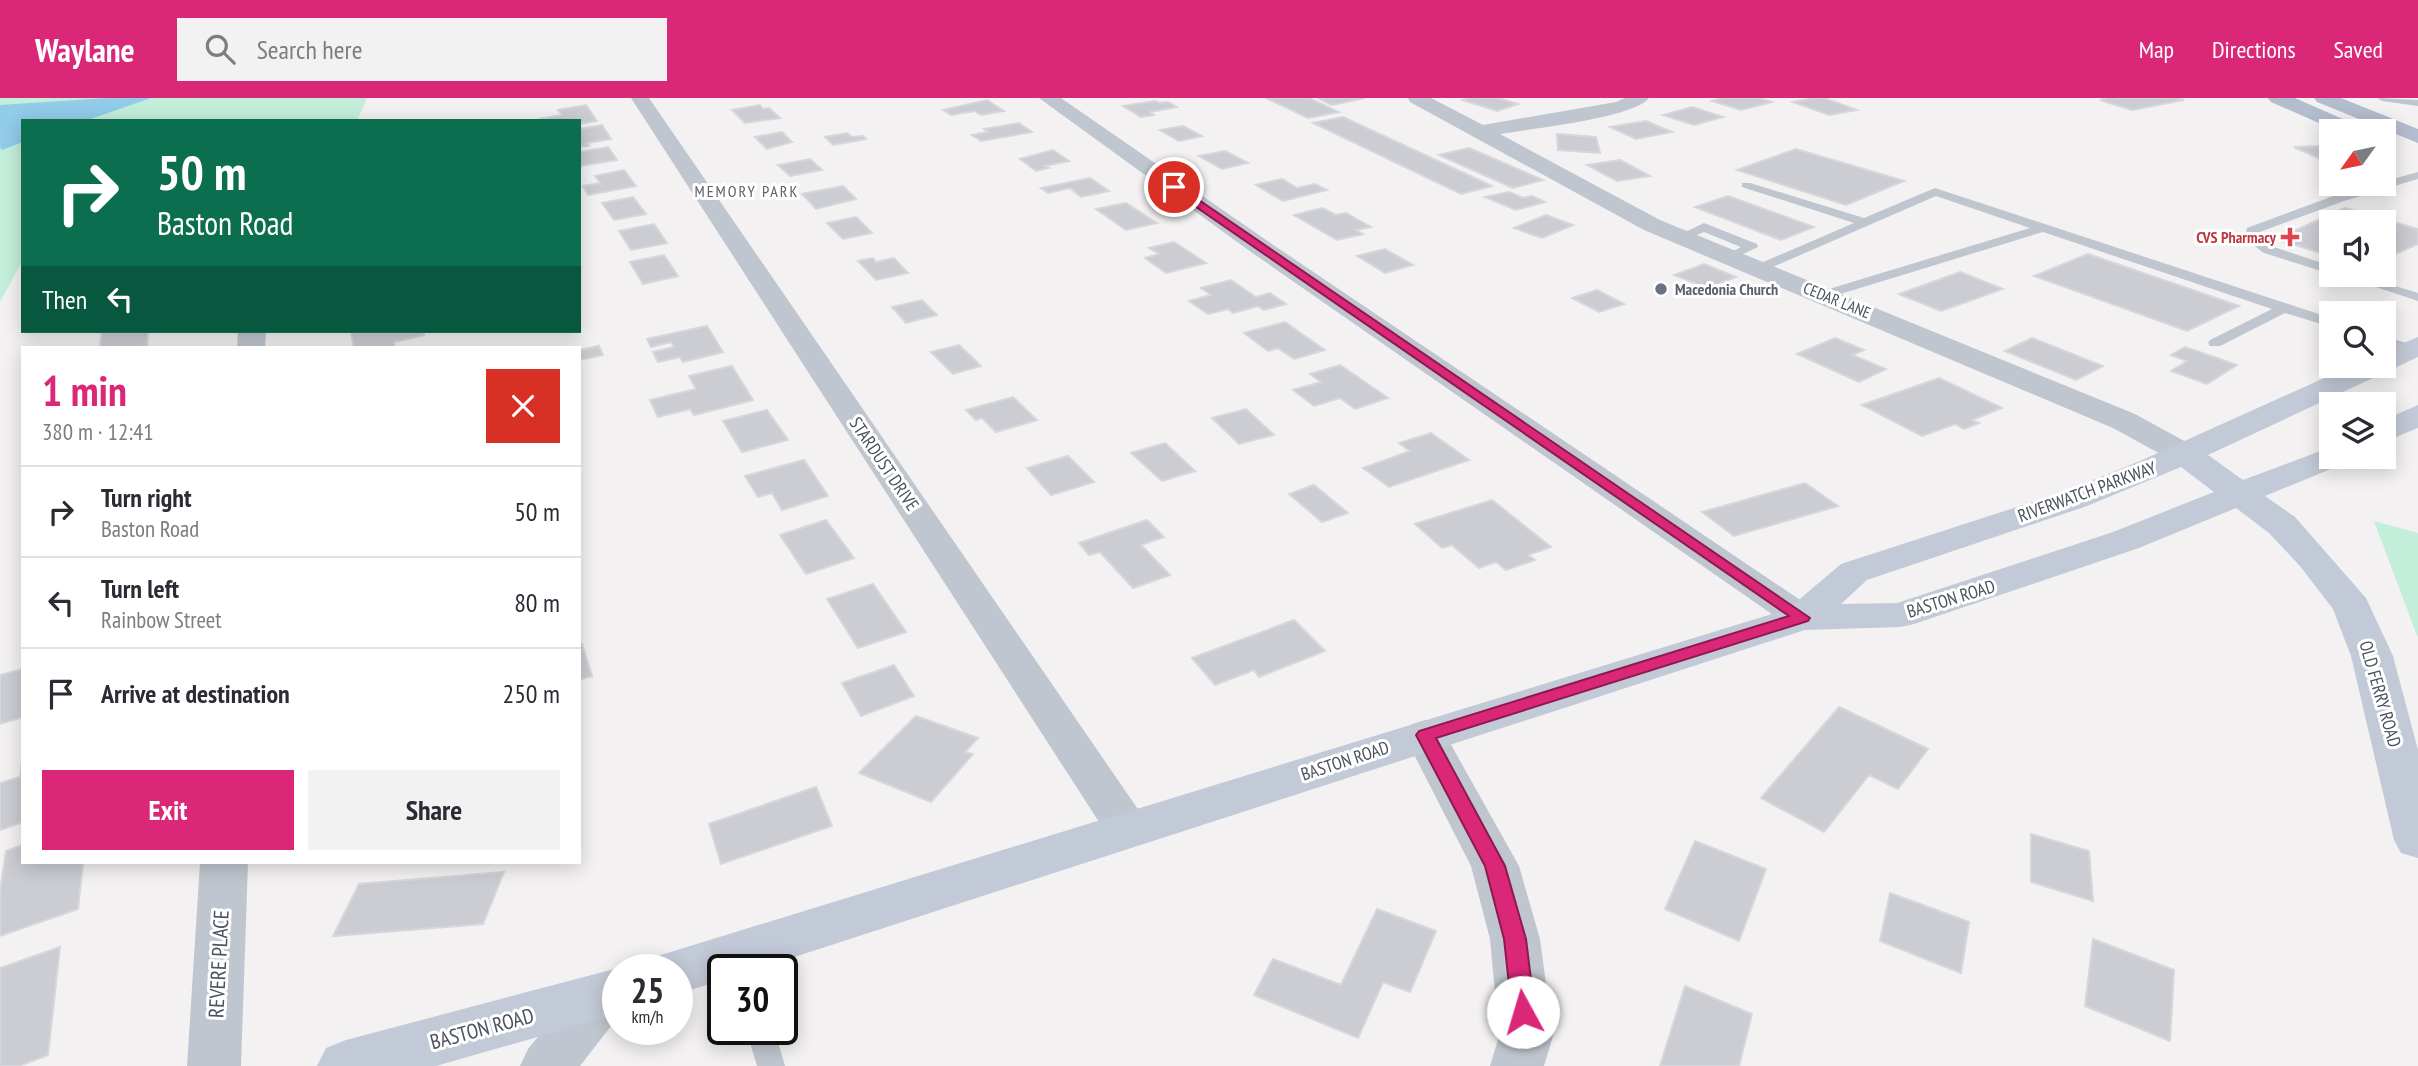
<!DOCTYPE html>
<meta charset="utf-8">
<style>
body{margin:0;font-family:"PT Sans Narrow",sans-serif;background:#f2f2f3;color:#2b2b33;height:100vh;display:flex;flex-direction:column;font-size:26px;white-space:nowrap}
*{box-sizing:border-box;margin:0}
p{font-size:23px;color:#7c7c81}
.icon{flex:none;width:38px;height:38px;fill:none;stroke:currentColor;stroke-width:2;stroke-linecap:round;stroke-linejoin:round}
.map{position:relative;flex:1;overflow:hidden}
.side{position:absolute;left:21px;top:248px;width:560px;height:518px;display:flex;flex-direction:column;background:#fff;border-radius:0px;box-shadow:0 4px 18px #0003}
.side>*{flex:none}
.banner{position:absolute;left:21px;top:21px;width:560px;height:214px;border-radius:0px;box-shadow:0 4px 18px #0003;background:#0b6e4f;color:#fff;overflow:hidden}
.needle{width:46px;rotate:237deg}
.buttons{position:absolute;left:2319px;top:21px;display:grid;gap:14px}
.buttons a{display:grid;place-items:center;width:77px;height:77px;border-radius:0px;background:#fff;box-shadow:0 4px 18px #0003;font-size:35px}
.speed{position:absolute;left:602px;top:856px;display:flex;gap:14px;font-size:35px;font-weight:700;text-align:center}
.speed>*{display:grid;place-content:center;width:91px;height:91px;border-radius:50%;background:#fff;box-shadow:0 4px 18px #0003;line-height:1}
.speed small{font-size:18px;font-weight:400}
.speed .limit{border:4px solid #111;border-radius:10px;background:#fff;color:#111}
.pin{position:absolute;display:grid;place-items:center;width:60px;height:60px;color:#fff;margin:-30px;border:4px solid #fff;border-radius:50%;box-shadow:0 2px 7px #0007}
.me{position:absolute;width:77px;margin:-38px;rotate:354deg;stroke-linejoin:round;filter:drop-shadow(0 0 5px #0008)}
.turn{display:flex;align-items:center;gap:24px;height:147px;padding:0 21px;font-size:32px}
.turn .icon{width:91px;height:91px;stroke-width:2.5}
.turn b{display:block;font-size:49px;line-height:60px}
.then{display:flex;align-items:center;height:66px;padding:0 21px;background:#0003;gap:14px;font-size:26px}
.round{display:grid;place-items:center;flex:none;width:74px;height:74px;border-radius:0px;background:#f2f2f3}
.head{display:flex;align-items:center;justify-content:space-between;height:119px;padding:0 21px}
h1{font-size:42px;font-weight:600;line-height:52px;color:#db2777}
.primary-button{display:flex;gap:14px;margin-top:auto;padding:14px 21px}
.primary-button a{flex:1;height:80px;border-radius:0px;background:#db2777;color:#fff;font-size:28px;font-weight:600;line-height:80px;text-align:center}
.primary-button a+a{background:#f2f2f3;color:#2b2b33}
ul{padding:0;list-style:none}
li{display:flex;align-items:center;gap:21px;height:91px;padding:0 21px;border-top:2px solid #e1e1e2}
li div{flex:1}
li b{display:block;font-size:26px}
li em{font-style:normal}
header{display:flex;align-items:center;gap:42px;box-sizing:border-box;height:98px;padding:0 35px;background:#db2777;color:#fff}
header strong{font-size:33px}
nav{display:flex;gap:38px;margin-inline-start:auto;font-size:24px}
.search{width:490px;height:63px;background:#f2f2f3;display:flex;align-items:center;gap:18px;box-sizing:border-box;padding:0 24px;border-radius:0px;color:#7c7c81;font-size:26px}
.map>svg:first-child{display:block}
.green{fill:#c3eed9}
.water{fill:#92cce9}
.building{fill:#cbcdd3;stroke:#d5d7dc;stroke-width:2}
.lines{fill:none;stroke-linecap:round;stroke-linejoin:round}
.lane{fill:#c0c6cf;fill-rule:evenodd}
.street{fill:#c0c6cf;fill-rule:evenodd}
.secondary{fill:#c3cad7;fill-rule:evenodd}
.primary{fill:#b2bdce;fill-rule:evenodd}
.route{fill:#db2777;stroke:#8e194d;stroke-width:2}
.health-dot{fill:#e0444e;stroke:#fff;stroke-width:2.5}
.worship-dot{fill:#6b7280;stroke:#fff;stroke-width:2.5}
.labels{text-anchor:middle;stroke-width:6;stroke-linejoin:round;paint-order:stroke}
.far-neighbourhood-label{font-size:16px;letter-spacing:2px;fill:#5e6066;stroke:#fff}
.far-health-label{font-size:16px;font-weight:bold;fill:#be3a42;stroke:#fff;text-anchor:end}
.far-worship-label{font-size:16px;font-weight:bold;fill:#5b616d;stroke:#fff;text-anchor:start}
.far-street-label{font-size:16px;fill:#4a525e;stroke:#fff}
.street-label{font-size:18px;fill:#4a525e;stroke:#fff}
.near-street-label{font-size:21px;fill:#4a525e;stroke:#fff}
</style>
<header>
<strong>Waylane</strong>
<div class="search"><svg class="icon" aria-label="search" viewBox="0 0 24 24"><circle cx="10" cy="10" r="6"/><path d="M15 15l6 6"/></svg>Search here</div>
<nav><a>Map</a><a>Directions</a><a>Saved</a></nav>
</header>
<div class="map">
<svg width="2418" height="968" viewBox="0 0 2418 968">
<rect width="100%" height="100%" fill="#f3f1f1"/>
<path class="green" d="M0 0H367L357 23H23V162L0 204Z
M2374 423 2418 435V540Z"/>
<path class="water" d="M107 0H151L85 23H23V44L2 52 0 49V7Z"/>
<path class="building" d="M1266 0H1309L1339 14 1308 20Z
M1318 0H1365L1332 7Z
M1471 0H1498L1518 6 1497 13 1463 2Z
M1722 0H1758L1772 4 1741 12 1712 3Z
M1814 0H1824L1857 12 1829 17 1793 4Z
M2110 0H2176L2184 2 2132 12 2100 2Z
M987 2 1004 13 981 17 975 13 951 17 943 12Z
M1155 3 1160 5 1168 4 1177 9 1150 14 1154 17 1141 19 1123 8Z
M586 7 597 23 579 26V23L539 21 562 17 558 12Z
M760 7 763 11 769 10 780 20 745 25 732 12Z
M1692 9 1723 19 1694 27 1663 17Z
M1343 19 1492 88 1461 96 1313 25Z
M1646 23 1672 34 1636 41 1610 29Z
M1019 25 1032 34 981 43 972 37 988 34 984 31Z
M602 27 611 41 587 45 589 48 579 49V31Z
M1183 28 1202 38 1179 43 1160 32Z
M782 34 792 44 767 51 755 39Z
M847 35 852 39 863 38 866 41 833 47 825 39Z
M1557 36 1596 39 1600 55 1558 52Z
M2323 48 2331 51V66L2294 49Z
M608 49 617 62 579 68V54Z
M1469 50 1543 82 1513 90 1439 57Z
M1796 51 1904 83 1846 107 1737 72Z
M1053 52 1069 63 1045 68 1049 70 1036 73 1020 61Z
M1225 53 1248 65 1222 71 1199 58Z
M810 61 822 72 790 78 778 67Z
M1620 62 1650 78 1617 83 1587 67Z
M624 72 636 88 588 97 583 88 600 85 595 78Z
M1090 80 1109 93 1081 99 1070 90 1048 95 1041 90Z
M1282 81 1297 90 1315 86 1327 92 1283 103 1256 87Z
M843 88 856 101 816 111 802 96Z
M1509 94 1523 100 1532 98 1545 104 1516 112 1485 99Z
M1728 98 1814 129 1781 142 1695 109Z
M633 99 646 116 614 122 602 105Z
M1126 105 1157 125 1126 132 1096 111Z
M1322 110 1336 117 1346 115 1371 129 1356 132 1363 136 1337 142 1294 117Z
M2345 110 2418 131V146L2384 161V124H2331V158L2276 141Z
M1546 117 1573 127 1542 140 1514 130Z
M856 119 872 135 843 141 827 125Z
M654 126 667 145 631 152 619 133Z
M1174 144 1206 165 1166 175 1145 160 1159 156 1149 150Z
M1385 151 1413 167 1385 175 1357 158Z
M2088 156 2239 208 2187 233 2034 178Z
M664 157 678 178 643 186 630 164Z
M873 160 876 164 894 160 908 175 876 182 858 163Z
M1704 166 1736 179 1706 190 1674 177Z
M1960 174 2003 191 1941 213 1899 196Z
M1231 182 1256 199 1270 195 1286 206 1264 212 1258 208 1233 215 1228 211 1208 216 1189 203 1211 197 1201 190Z
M1597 192 1624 206 1599 214 1572 200Z
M922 202 937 217 906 225 892 209Z
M1285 224 1325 252 1294 261 1278 250 1268 253 1244 235Z
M707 228 723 254 683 264 680 259 658 264 653 254 674 249 671 244 651 249 647 241Z
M102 233H148L147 248 100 250Z
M351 233H423L424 237 394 244 395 250H354Z
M1835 240 1864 252 1852 257 1886 271 1859 284 1797 256Z
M2032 240 2103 268 2076 282 2005 253Z
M959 247 981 268 953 276 931 254Z
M599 248 603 257 579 262V252Z
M2185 249 2237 267 2207 286 2171 273 2187 263 2171 257Z
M1340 267 1388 300 1355 311 1340 300 1314 308 1293 292 1321 284 1310 276Z
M732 268 753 302 694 317 690 311 658 319 650 302 696 291 689 278Z
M1939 280 2002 310 1972 322 1979 325 1964 331 1955 326 1922 338 1862 307Z
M1013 299 1037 322 996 334 982 320 976 322 966 312Z
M1246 311 1274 337 1239 346 1212 320Z
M767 312 788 342 742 354 723 323Z
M1431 335 1469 362 1389 389 1363 370 1410 353 1399 345Z
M1165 345 1195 373 1162 383 1131 355Z
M1068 358 1094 384 1051 397 1027 370Z
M804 362 828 398 782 412 772 395 758 399 745 378Z
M1805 385 1838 408 1734 438 1702 414Z
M1314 387 1348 415 1322 424 1289 396Z
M1492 402 1551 449 1528 457 1535 462 1506 472 1496 464 1479 470 1452 447 1442 450 1415 426Z
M826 422 854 460 806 476 780 437Z
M1147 422 1164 439 1141 447 1170 477 1133 490 1100 454 1089 457 1079 445Z
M873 486 906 534 858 550 827 501Z
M1294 522 1325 553 1259 579 1254 572 1215 587 1192 560Z
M582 546 592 578 579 582V547Z
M894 567 914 598 861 618 842 585Z
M23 571V619L0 626V577Z
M1839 609 1928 651 1898 691 1869 677 1824 734 1761 700Z
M916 618 978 640 965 654 973 656 931 704 859 675Z
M23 656V724L0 732V685L20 679Z
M816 689 832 728 721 766 709 726Z
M2031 736 2089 753 2093 803 2031 784Z
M1695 743 1766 771 1739 843 1665 811Z
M23 747V765H83L78 811 0 838V793L6 753Z
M504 774 483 826 333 838 359 786Z
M1890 795 1969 824 1961 875 1880 843Z
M1377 811 1436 833 1410 894 1383 884 1358 940 1254 897 1273 861 1341 887Z
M2093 841 2174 872 2170 943 2085 908Z
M60 849 48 957 19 968H0V870Z
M1685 888 1752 916 1739 968H1660Z"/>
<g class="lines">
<path class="lane" d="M2377 0 2418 2V8L2382 3Z
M2418 74V81L2344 103 2257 135V139L2274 149 2331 168V176L2264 155 2245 141 2247 130 2336 97Z
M1742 85H1750L1864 120 1935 90 2331 220V229L2285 215 2220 248H2210L2208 245 2210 242 2272 211 2043 134 1824 201 1819 200V194L2030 130 1936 98 1759 175 1752 171 1754 168 1854 125 1742 89Z
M1704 125 1757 146 1758 149 1728 163 1722 159 1741 149 1704 134 1681 143 1675 139Z
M2340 177H2360L2418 195V203Z
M2384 238 2416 248 2418 252 2411 255 2384 247Z
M746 931H774L785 968H757Z"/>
<path class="street" d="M631 0H649L1144 720 1151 732 1144 744 1128 749 1112 744Z
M1039 0H1061L1269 144 1815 512 1821 520 1815 528 1802 532 1789 528 1251 154Z
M1408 0H1431L1483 27 1616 4 1625 0H1649C1634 20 1529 31 1500 36L1660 122 2135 316 2197 350 2202 357 2197 364 2186 367 2175 364 2113 330 1644 132 1410 4Z
M238 233H266L265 250H237Z
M1425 622 1440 627 1519 768 1540 841 1553 938 1544 968H1490L1499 938 1490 841 1471 768 1404 637 1410 627Z
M200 765H248L241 968H187Z
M604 875 618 880V919L580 968H520L528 951 586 881Z"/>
<path class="secondary" d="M2418 239V259L2208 357 2243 382 2331 349V359H2348L2343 366 2265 398 2295 419 2366 500 2393 558 2418 652V760L2401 755 2394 742 2351 558 2333 511 2300 468 2269 435 2236 410 2139 450 1914 526 1900 529 1805 532 754 872H723V882L677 896V872H651L658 858 677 852 1788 511 1841 466 2063 394 2140 363 2351 268H2384V253ZM2181 369 2214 394 2113 434 1897 505 1841 506 1867 482 2087 408Z
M2418 307V330L2384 344V322Z
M618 870 622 872H618V916L436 968H317L326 950 346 942Z"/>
<path class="primary" d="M2268 0H2295L2354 26 2358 30 2355 33H2337L2271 4Z
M2314 0H2341L2418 31V45L2317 4Z"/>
</g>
<path class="route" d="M1170 87H1177L1810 520 1808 523 1436 640 1505 768 1526 841 1535 914 1531 921 1523 924 1515 921 1512 914 1504 841 1485 768 1416 637 1419 633 1789 518 1170 91Z"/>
<path class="health-dot" d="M2286.5 128.5h7v7h7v7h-7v7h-7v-7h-7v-7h7z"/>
<circle class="worship-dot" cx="1661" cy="191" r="7"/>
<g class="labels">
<g class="far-neighbourhood-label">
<text x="747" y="99">MEMORY PARK</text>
</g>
<g class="far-health-label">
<text x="2276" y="145">CVS Pharmacy</text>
</g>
<g class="far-worship-label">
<text x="1675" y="197">Macedonia Church</text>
</g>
<g class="far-street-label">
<text transform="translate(1837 202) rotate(22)" y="6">CEDAR LANE</text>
</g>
<g class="street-label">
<text transform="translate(884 366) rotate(56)" y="6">STARDUST DRIVE</text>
<text transform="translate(2087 394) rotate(-20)" y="6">RIVERWATCH PARKWAY</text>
<text transform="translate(1951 501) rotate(-17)" y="6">BASTON ROAD</text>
<text transform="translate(2380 596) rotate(74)" y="6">OLD FERRY ROAD</text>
<text transform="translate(1345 663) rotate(-18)" y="6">BASTON ROAD</text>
</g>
<g class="near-street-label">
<text transform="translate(219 866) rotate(-87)" y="7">REVERE PLACE</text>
<text transform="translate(482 931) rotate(-15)" y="7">BASTON ROAD</text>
</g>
</g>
</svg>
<div class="buttons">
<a><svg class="needle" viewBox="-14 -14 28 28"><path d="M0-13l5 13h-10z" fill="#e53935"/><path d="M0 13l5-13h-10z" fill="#7c7c81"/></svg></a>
<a><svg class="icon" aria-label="sound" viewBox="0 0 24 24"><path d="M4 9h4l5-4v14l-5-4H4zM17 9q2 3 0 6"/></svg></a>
<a><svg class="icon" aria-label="search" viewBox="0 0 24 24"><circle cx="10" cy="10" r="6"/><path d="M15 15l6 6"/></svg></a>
<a><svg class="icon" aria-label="layers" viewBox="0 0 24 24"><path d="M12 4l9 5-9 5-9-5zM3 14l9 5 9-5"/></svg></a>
</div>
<div class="speed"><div>25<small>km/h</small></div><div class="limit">30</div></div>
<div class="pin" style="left:1174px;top:89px;background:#d93025"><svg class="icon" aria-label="arrive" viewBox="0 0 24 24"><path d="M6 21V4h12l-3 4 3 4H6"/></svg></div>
<svg class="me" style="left:1523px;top:914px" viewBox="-20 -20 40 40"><circle r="19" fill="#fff"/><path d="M0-13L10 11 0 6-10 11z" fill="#db2777"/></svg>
<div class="banner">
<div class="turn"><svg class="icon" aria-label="right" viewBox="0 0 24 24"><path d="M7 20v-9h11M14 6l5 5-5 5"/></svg><div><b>50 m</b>Baston Road</div></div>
<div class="then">Then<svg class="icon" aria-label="left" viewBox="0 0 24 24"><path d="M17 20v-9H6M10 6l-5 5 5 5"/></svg></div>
</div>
<section class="side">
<div class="head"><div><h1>1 min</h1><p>380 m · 12:41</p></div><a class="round" style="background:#d93025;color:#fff"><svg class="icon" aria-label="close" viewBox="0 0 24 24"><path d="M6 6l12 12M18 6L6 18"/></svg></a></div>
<ul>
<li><svg class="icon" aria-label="right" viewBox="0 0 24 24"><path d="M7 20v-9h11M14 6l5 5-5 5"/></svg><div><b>Turn right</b><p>Baston Road</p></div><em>50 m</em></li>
<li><svg class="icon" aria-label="left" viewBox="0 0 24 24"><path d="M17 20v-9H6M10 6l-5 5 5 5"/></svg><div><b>Turn left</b><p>Rainbow Street</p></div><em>80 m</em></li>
<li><svg class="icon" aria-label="arrive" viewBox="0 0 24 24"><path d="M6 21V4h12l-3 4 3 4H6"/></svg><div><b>Arrive at destination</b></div><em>250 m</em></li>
</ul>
<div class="primary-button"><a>Exit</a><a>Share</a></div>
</section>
</div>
